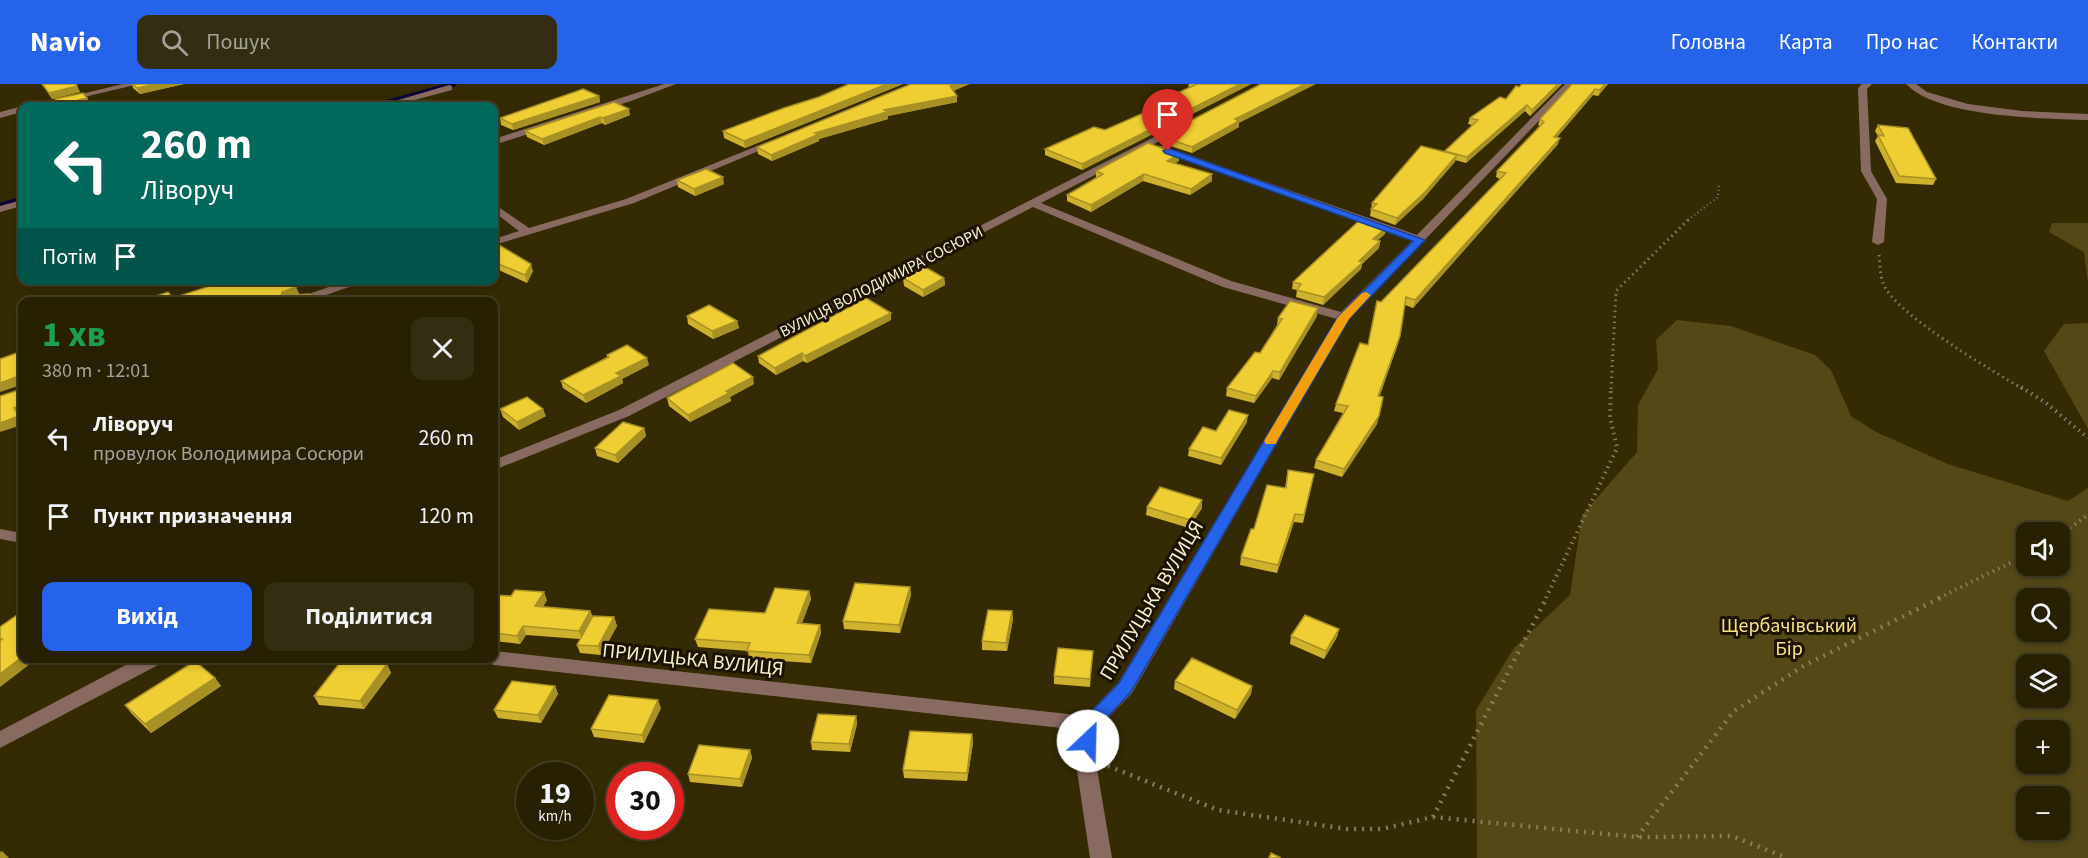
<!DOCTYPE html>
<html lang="uk">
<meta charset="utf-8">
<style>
body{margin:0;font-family:"Source Sans 3",sans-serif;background:#332d11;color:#f1f3f6;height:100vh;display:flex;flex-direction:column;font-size:22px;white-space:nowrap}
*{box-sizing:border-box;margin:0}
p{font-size:20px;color:#a4a399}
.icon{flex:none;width:33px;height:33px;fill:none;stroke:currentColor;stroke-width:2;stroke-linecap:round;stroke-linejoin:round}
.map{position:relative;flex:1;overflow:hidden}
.sheet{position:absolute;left:18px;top:213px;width:480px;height:366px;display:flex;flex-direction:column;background:#272002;border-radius:12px;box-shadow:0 3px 9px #0003,0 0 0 2px #433e24}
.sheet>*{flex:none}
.hud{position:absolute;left:18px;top:18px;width:480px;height:183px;border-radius:12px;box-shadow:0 3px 9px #0003,0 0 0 2px #433e24;background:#00695c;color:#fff;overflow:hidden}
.buttons{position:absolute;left:2016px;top:438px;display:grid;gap:12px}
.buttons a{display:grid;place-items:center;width:54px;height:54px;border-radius:12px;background:#272002;box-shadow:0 3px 9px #0003,0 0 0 2px #433e24;font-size:30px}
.speed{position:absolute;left:516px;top:678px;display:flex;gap:12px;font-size:30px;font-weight:700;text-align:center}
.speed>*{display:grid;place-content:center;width:78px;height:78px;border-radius:50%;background:#272002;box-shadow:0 3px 9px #0003,0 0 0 2px #433e24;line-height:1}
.speed small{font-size:15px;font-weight:400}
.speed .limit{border:9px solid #d22;background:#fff;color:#111}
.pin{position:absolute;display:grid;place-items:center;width:51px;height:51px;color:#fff;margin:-62px -26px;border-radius:50% 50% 50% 0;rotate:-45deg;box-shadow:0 0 6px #0007}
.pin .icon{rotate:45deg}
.me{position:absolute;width:66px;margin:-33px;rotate:24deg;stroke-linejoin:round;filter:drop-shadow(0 0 4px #0008)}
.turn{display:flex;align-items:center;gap:21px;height:126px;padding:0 24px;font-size:27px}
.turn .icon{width:78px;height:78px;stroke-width:2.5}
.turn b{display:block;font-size:42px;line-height:51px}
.then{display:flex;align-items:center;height:57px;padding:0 24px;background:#0003;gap:12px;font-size:22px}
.round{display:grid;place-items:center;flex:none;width:63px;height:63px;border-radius:12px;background:#332d11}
.headline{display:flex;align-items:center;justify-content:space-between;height:102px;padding:0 24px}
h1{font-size:36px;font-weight:700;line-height:45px;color:#1e9e55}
.action{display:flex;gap:12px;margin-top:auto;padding:12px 24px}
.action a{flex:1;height:69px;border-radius:12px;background:#2563eb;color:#fff;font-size:24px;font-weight:700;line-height:69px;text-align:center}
.action a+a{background:#332d11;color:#f1f3f6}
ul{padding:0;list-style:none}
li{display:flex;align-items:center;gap:18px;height:78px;padding:0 24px}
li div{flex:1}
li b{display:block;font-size:22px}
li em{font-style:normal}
header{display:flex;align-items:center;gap:36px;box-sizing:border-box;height:84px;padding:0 30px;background:#2563eb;color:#fff}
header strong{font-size:28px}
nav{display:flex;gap:33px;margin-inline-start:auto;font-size:21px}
.search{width:420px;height:54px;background:#332d11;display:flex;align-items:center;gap:15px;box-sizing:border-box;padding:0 21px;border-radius:12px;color:#a4a399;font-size:22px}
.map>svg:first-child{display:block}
.green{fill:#534816;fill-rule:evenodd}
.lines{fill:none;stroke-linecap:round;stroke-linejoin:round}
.stream{stroke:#090339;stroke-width:5}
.path-far3{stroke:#877e59;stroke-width:2;stroke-dasharray:1 3;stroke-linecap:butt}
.path-far2{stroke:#877e59;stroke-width:3;stroke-dasharray:1.5 4;stroke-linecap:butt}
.path-far1{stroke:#877e59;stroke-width:4;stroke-dasharray:1.5 4.5;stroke-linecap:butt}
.path{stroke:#877e59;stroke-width:4.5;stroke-dasharray:2 6;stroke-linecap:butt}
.street{fill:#896a61;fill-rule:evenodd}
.wall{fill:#ceb12d}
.shaded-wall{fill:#a79024}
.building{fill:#efce34;stroke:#a79024;stroke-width:1.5}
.route{fill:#2563eb;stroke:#184099;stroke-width:1.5}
.slow{fill:#f59e0b}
.labels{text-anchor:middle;stroke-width:6;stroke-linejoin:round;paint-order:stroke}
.far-street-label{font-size:16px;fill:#f9f0cd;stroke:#1a1300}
.street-label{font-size:20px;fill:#f9f0cd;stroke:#1a1300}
.park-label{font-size:20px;fill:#f7e184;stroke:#1a1300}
</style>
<header>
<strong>Navio</strong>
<div class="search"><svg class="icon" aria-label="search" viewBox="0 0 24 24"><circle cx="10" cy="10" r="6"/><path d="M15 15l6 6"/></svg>Пошук</div>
<nav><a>Головна</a><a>Карта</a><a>Про нас</a><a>Контакти</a></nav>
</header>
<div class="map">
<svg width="2088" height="774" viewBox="0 0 2088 774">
<rect width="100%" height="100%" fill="#342b03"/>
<path class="green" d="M2052 139H2088V200L2084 168 2049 148Z
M1677 236 1731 242 1815 271 1831 286 1851 332 1876 348 1948 380 2068 417 2088 404V774H1477L1476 626 1514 564 1570 511 1582 431 1637 368 1638 321 1658 285 1656 256ZM2026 448H2060V482H2026ZM2026 514H2060V548H2026ZM2026 580H2060V614H2026ZM2026 646H2060V680H2026ZM2026 712H2060V746H2026Z
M2088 239V345L2044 267 2064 240Z"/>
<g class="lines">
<path class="stream" d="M374 22 454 0
M1 121 22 115"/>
<path class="path-far3" d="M1688 136 1718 113 1719 101"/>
<path class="path-far2" d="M1879 171C1880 180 1880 191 1883 199 1893 229 1993 287 2023 305
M1611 305 1616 207 1689 135"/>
<path class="path-far1" d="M2021 303 2046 319 2088 354
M2060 451 2088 431
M1546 514 1617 364 1610 333 1611 303
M1939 514 2026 471"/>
<path class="path" d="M1108 682 1218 726 1347 745H1382L1433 733 1636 753 1732 752 1787 774
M1433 733 1547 513
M1637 753 1734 627 1805 581 1942 513"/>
<path class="street" d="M123 0H139L46 22H31Z
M664 0H676L631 17 494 61V55Z
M1565 0H1574L1349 235 1132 609 1099 643 1095 673 1112 774H1090L1075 673 1079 646 494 581 488 579 485 574H494V567L1086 632 1118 599 1337 235 1223 203 1033 123 629 332 494 386V376L619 326 1178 41 1181 42V46L1041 119 1231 197 1341 228 1412 157 1157 66V62H1163L1417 151Z
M1862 0H1872L1867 5 1871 87 1887 115 1884 158 1878 161 1872 158 1877 115 1861 87 1858 4Z
M1906 0H1916L1927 8 1968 20 2022 27 2088 30V36C2041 34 1939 34 1906 0Z
M449 1 452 2V6L392 22H378Z
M23 22 22 28 0 34V28Z
M772 56 780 58 634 119 494 161V155L519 147 494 128V120L529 144 626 115Z
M22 116V122L0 128V122Z
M349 196H369L306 218H286Z
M0 445 22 449V459L0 455Z
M139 574H165L162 579 0 664V647Z"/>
</g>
<path class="wall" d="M42 0H76L80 8 52 15Z
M132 0H184L140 10 133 4Z
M849 0H903L745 64 724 54 723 47 819 13Z
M1189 0H1251L1082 86 1045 71V65L1105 46 1171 17V12L1190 3 1188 2Z
M1562 0 1530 32 1525 27 1466 79 1455 76 1423 115 1395 141 1370 132 1372 119 1445 68V67L1472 41 1468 40 1470 34 1506 15 1519 3Z
M1572 0H1608L1598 12 1593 11 1557 53 1558 60 1413 224 1405 221 1398 260 1379 312 1383 313 1377 340 1342 393 1314 384 1316 376 1343 329 1334 327 1336 320 1368 261 1381 218 1500 95 1496 93 1497 87 1540 42 1538 41 1540 35Z
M953 7 957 18 888 32V35L819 55V57L772 77 758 70 757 63Z
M599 12 600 18 513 46 501 41 500 34Z
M614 18 630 31 605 41 602 39 544 61 527 53 525 47Z
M1239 39V43L1192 69 1161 59V52Z
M1878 41 1936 95 1933 101 1896 99 1875 57 1878 52 1875 47Z
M1179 70V77L1174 79 1212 97 1190 111 1143 97 1091 128 1067 117V111L1096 94V87Z
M677 96 724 100 695 112 678 103Z
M1385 150 1378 156 1380 157 1379 164 1362 180 1361 185 1323 221 1296 213 1297 206 1292 205 1293 198Z
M494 158 533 187 527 199 494 184Z
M903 194H944L945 201 923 213 904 202Z
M426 196H452L438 203Z
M687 232 737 237 739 244 713 255 688 240Z
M1317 232 1279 296 1272 294 1254 319 1226 312 1227 304 1260 269 1277 241 1278 234Z
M891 236 807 279 803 277 776 291 759 279 758 272Z
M607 271 649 281 622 295 623 299 586 319 563 304 561 297 607 273Z
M754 300 730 313 731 317 690 338 669 322 667 314Z
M500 325 546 332 519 346 503 333Z
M1247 338 1221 381 1188 372 1189 365 1216 347Z
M644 344 646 352 618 379 597 372 595 364Z
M1288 386 1314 390 1303 439 1294 438 1277 489 1240 481 1241 473 1254 445 1285 404Z
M1202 416V424L1189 444 1146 431 1147 423Z
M910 503 911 511 900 549 844 545 843 537Z
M809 507 811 515 802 539 820 541 821 549 811 579 749 575 748 567 698 563 695 555 765 529Z
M494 511 547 516 543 523 590 527 593 533H614L617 542 601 571 580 569 577 561 580 555 526 551 520 560 494 557Z
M1012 527 1013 535 1007 567 982 566V557Z
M1339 545 1337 553 1324 575 1290 560 1291 552Z
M1092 575 1090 603 1054 600V592Z
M387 580 391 589 364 625 319 621 314 612Z
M215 594 221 602 151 649 131 629 125 621Z
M1175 597 1252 602 1251 610 1235 635 1174 605Z
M555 602 558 610 541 639 498 634 494 626Z
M661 624 644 659 594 653 591 645Z
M856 632 857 640 850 668 812 666 811 658Z
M972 650 973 659 967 697 904 694 903 686Z
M750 666 752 674 742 703 690 698 688 690Z"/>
<path class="shaded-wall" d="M156 0H184L140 10 137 4Z
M887 0H903L745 64 744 57Z
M955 0H970L951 8 950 2Z
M1240 0H1251L1082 86V80Z
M1305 0H1316L1239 39V43L1192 69V63L1235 35Z
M1558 0H1562L1530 32 1532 26Z
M1605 0H1608L1598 12 1600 6Z
M77 2 80 8 52 15 49 9Z
M1595 5 1593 11 1552 59 1554 53Z
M599 12 600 18 513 46 512 40Z
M957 12V18L888 32V35L819 55V57L772 77 771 71 815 49 884 26Z
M87 14 90 20 80 22H60L59 21Z
M1527 21 1525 27 1466 79 1467 73Z
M629 25 630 31 605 41 603 34Z
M600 33 602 39 544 61 542 55Z
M1560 54 1558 60 1413 224 1415 216Z
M1179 70V77L1167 84V77Z
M1457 71 1455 78 1423 115 1395 141 1397 134Z
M1144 90 1143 97 1091 128V121Z
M1212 90V97L1190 111 1191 105Z
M723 93 724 100 695 112 694 105Z
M1387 143 1385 150 1371 162 1373 155Z
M1380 157 1379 164 1362 180 1361 185 1323 221 1324 213 1359 177Z
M531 180 533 187 527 199 525 191Z
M944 194 945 201 923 213V206Z
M435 196H452L438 203Z
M296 203 300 211 281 212 282 208Z
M1318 224 1317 232 1279 296 1280 288Z
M891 229V236L807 279 805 272Z
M737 237 739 244 713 255 712 247Z
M1400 252 1398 260 1377 320 1378 312Z
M802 269 803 277 776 291 775 284Z
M647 274 649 281 622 295 623 299 586 319 583 311 616 289Z
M1273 287 1272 294 1254 319 1256 312Z
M16 293 21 301 0 308V299Z
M753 293 754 300 730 313 731 317 690 338 688 331 726 307Z
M22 321V330L19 332 22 337V341L0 348V339L14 324Z
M543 325 546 332 519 346 517 338Z
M1248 331 1247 338 1221 381V374Z
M1379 332 1377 340 1342 393 1344 385Z
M644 344 646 352 618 379 615 371Z
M1202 416V424L1189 444 1190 436Z
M1295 430 1294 438 1277 489 1278 481Z
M910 503 911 511 900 549 899 541Z
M809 507 811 515 799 547 797 539Z
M544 508 547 516 538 531 535 522Z
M590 527 593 535 582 555 579 547Z
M1012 527 1013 535 1007 567 1006 559Z
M614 533 617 542 601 571 598 562Z
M820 541 821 549 811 579 809 571Z
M523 542 526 551 520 560 517 552Z
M1339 545 1337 553 1324 575 1326 567Z
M22 573V574H38L0 603V590Z
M387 580 391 589 364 625 360 617Z
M215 594 221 602 151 649 145 640Z
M555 602 558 610 541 639 538 631Z
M1252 602 1251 610 1235 635 1237 626Z
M658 616 661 624 644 659 642 651Z
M856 632 857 640 850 668 849 660Z
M972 650 973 659 967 697V689Z
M750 666 752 674 742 703 740 695Z
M2 767 9 774H0V768Z"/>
<path class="building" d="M42 0H76L77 2 49 9Z
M133 0H156L137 4Z
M849 0H887L744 57 723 47 784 24 819 13Z
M911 0H955L950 2 957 12 884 26 887 28 815 49 819 50 771 71 757 63Z
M1197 0H1240L1082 80 1045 65 1094 43 1105 46 1178 14 1171 12Z
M1261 0H1305L1235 35 1239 37 1192 63 1161 52Z
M1522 0H1558L1532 26 1527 21 1467 73 1445 67 1478 36 1470 34 1500 13 1506 15 1516 2 1519 3Z
M1572 0H1605L1600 6 1595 5 1554 53 1560 54 1415 216 1406 213 1400 252 1378 312 1383 313 1379 332 1344 385 1316 376 1348 322 1336 320 1360 259 1368 261 1377 217 1381 218 1506 89 1497 87 1544 38 1540 35Z
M583 5 599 12 512 40 500 34Z
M83 9 87 14 59 21 55 15Z
M614 18 629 25 603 34 600 33 542 55 525 47Z
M1878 41 1908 44 1936 95 1899 92 1878 51 1884 52Z
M1148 59 1179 70 1167 77 1212 90 1191 105 1144 90 1091 121 1067 111 1103 90 1096 87Z
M1421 62 1457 71 1425 108 1397 134 1371 125 1377 120 1372 119Z
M706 85 723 93 694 105 677 96Z
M1362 134 1387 143 1373 155 1380 157 1359 177 1363 178 1324 213 1297 206 1301 200 1293 198Z
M494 158 531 180 525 191 494 178Z
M925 183 944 194 923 206 903 194Z
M229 196 233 200 243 196H286L296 203 282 208 281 212 309 210 321 218H138L168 208 173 214Z
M866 214 891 229 805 272 802 269 775 284 758 272Z
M1290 217 1318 224 1280 288 1273 287 1256 312 1227 304 1255 268 1260 269 1282 235 1278 234Z
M709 221 737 237 712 247 687 232Z
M627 261 647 274 616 289 621 292 583 311 561 297 609 273 607 271Z
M22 267V321L14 324 19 332 0 339V312L19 306V295L16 293 0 299V275Z
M733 279 753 293 726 307 729 309 688 331 667 314Z
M527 313 543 325 517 338 500 325Z
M1229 326 1248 331 1221 374 1189 365 1203 343 1216 347Z
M623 338 644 344 615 371 595 364Z
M1288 386 1314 390 1304 431 1295 430 1278 481 1241 473 1251 445H1254L1267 401 1286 404Z
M1160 403 1202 416 1190 436 1147 423Z
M855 499 910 503 899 541 843 537Z
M775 504 809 507 797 539 820 541 809 571 747 567 750 559 695 555 709 525 765 529Z
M515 506 544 508 535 522 590 527 579 547 523 542 517 552 494 549V511L511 512Z
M988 526 1012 527 1006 559 982 557Z
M17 531 22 533V573L0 590V557L2 555H0V543Z
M1305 531 1339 545 1326 567 1291 552Z
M593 532 614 533 598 562 577 561Z
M1058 564 1093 567 1090 595 1054 592Z
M1192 574 1252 602 1237 626 1175 597Z
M342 576 387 580 360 617 314 612Z
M195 577 215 594 145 640 125 621Z
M512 597 555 602 538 631 494 626Z
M609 611 658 616 642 651 591 645Z
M818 630 856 632 849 660 811 658Z
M910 647 972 650 967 689 903 686Z
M699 661 750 666 740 695 688 690Z
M1271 769 1281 774H1269Z"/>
<path class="route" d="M1168 64 1425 156 1349 235 1131 608 1098 643 1094 662 1088 664 1081 662 1079 657 1084 635 1119 599 1338 233 1413 157 1165 69 1163 67Z"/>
<path class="slow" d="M1366 208 1371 211 1349 235 1277 357 1276 360H1266L1264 357 1338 233 1362 209Z"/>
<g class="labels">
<g class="far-street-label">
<text transform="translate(881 197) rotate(-27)" y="6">ВУЛИЦЯ ВОЛОДИМИРА СОСЮРИ</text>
</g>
<g class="street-label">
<text transform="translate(1151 516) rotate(-59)" y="7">ПРИЛУЦЬКА ВУЛИЦЯ</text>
<text transform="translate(693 575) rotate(6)" y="7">ПРИЛУЦЬКА ВУЛИЦЯ</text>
</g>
<g class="park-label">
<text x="1789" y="548">Щербачівський<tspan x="1789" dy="23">Бір</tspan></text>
</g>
</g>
</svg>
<div class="buttons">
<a><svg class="icon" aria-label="sound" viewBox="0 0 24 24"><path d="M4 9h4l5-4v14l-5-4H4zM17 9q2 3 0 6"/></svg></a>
<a><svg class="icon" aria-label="search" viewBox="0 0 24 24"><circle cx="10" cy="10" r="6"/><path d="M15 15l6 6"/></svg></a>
<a><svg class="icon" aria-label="layers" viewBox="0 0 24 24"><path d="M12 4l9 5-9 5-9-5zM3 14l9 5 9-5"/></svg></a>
<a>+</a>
<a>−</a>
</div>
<div class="speed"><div>19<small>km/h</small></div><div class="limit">30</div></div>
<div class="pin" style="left:1168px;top:67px;background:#d93025"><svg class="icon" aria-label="arrive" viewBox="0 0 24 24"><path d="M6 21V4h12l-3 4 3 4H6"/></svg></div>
<svg class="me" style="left:1088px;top:657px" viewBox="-20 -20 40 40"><circle r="19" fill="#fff"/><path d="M0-13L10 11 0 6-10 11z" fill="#2563eb"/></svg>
<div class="hud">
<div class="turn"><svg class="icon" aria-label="left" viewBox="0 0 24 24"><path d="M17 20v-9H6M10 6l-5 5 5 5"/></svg><div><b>260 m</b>Ліворуч</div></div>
<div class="then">Потім<svg class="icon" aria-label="arrive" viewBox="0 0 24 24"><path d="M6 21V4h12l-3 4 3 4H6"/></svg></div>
</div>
<section class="sheet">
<div class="headline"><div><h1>1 хв</h1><p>380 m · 12:01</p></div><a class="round"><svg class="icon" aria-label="close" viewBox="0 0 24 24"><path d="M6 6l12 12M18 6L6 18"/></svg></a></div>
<ul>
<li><svg class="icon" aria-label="left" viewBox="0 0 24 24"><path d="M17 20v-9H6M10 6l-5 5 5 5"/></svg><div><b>Ліворуч</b><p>провулок Володимира Сосюри</p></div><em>260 m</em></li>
<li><svg class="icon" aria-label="arrive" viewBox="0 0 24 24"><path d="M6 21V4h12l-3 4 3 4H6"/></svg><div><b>Пункт призначення</b></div><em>120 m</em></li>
</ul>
<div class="action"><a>Вихід</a><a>Поділитися</a></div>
</section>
</div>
